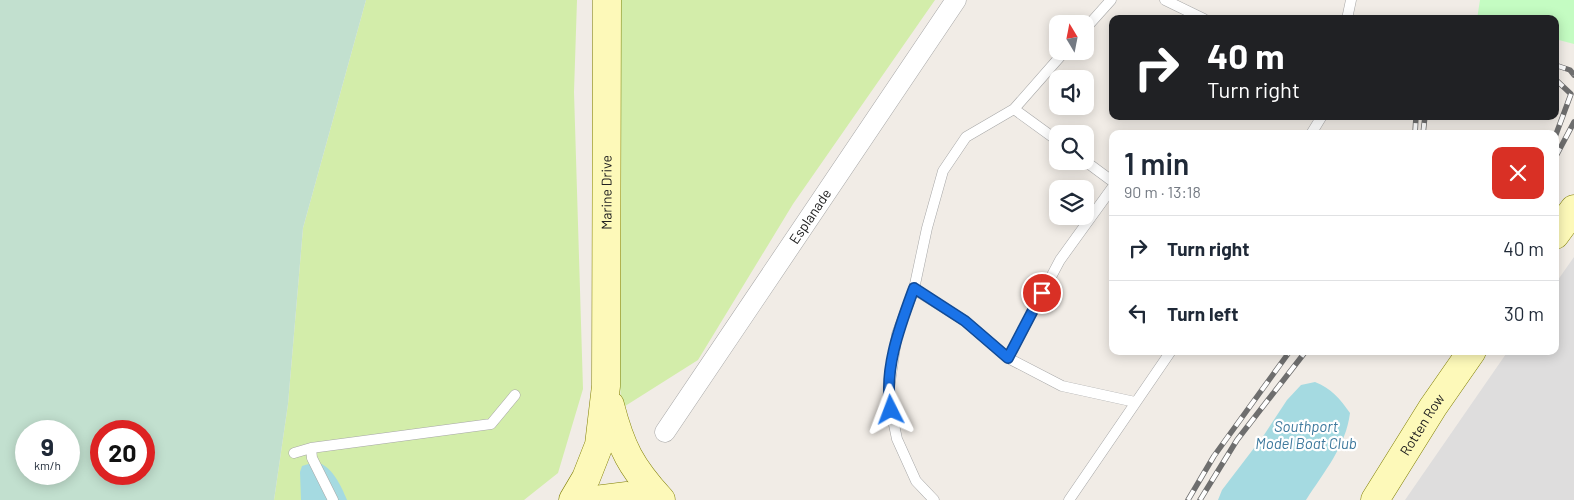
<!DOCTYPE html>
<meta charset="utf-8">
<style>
body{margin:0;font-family:Barlow,sans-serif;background:#f2f2f3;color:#1f2937;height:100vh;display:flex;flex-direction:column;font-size:19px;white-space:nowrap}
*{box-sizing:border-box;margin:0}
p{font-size:16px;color:#747a83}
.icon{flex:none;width:28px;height:28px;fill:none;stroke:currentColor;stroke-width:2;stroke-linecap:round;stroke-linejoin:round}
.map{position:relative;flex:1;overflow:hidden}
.details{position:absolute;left:1109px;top:130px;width:450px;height:225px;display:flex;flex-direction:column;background:#fff;border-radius:10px;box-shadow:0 2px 12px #0003}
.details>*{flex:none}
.banner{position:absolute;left:1109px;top:15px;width:450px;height:105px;border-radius:10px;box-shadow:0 2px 12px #0003;background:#202124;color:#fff;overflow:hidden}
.needle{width:32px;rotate:350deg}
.fabs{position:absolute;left:1049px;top:15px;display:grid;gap:10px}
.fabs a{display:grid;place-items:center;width:45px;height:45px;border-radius:10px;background:#fff;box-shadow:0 2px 12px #0003;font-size:25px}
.speed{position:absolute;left:15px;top:420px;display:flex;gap:10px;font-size:25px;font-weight:700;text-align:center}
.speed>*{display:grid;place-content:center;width:65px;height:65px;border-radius:50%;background:#fff;box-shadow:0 2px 12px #0003;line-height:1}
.speed small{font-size:12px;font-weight:400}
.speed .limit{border:8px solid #d22;background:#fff;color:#111}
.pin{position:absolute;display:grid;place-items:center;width:42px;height:42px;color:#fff;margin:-21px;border:2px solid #fff;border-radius:50%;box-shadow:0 1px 5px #0007}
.me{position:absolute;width:55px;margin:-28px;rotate:357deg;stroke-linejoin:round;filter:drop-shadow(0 0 4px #0008)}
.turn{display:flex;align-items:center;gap:18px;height:105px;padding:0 15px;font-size:22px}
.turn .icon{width:65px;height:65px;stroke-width:2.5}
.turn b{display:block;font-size:35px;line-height:42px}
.round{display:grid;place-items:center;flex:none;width:52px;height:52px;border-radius:10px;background:#f2f2f3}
.overview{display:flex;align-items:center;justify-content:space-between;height:85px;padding:0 15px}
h1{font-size:30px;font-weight:600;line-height:38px}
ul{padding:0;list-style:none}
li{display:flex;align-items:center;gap:15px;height:65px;padding:0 15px;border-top:1px solid #e0e1e3}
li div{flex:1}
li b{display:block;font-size:19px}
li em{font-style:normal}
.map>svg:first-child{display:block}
.residential{fill:#dedddd}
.grass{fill:#d3edaa}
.wetland{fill:#c2e0cf;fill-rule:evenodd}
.park{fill:#c4fcc2}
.water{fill:#a5dae1}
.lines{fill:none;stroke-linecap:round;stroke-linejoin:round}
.lane-casing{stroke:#a7a7a7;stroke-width:11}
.street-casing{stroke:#a7a7a7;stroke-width:21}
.secondary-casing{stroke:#7f7e00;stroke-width:29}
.lane{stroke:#fff;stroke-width:10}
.street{stroke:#fff;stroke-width:20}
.secondary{stroke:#fdf9b9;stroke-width:28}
.rail-casing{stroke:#6e6e6e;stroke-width:5.5}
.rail{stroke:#fff;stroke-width:4;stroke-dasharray:11;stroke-linecap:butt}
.route-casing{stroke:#114b97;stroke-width:12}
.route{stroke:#1a73e8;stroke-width:9}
.labels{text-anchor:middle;stroke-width:4.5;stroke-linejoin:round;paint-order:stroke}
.street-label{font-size:14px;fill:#202020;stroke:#fff}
.water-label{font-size:15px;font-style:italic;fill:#3e799d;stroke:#fff}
</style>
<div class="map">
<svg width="1574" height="500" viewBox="0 0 1574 500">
<rect width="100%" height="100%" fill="#f1ece6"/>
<path class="residential" d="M1574 257V500H1405L1508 351H1555V284Z"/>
<path class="grass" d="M366 0H577L574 92 583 389 558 473 524 500H274L288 404 303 228Z
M621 0H935L793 204 698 360 622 408 617 356Z"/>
<path class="wetland" d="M0 0H366L303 228 288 404 274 500H0ZM69 431V474H26V431ZM144 431V474H101V431Z"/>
<path class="park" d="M1480 0H1574V44L1555 39V19H1477Z"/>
<path class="water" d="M1315 382C1331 388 1340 399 1350 413 1346 446 1324 472 1306 500H1218L1222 490 1264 435 1287 400 1301 385Z
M315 462C331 464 341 485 347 500H301L300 472 302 466Z"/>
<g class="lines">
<defs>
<path id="lane" d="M1165 0 1204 19
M1347 19 1351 0
M1085 29 1111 0
M1014 109 1058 141
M1311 134 1322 116
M1085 161 1112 181
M914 289 965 321 1008 358 1062 386 1135 402
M1008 358 1060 260 1112 188
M311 448 312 458 333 500
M294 453 311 448 491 424 515 395
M934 500 916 481 897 439 888 396 897 334 914 289 927 228 943 171 966 137 1014 109 1065 51
M1069 500 1171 351"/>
<g id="street">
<path id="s1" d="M665 432 956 0"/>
</g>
<g id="secondary">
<path d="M1555 235 1574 209"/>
<path d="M610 405C621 448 631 467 661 500"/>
<path id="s2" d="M573 500 586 478 599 445 606 386 607 0"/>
<path d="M595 500 627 496 647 500"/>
<path id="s3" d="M1375 500 1433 407 1472 351"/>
</g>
</defs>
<use href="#lane" class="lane-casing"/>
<use href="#street" class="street-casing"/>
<use href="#secondary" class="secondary-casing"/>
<use href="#lane" class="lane"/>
<use href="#street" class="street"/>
<use href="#secondary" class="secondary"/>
<defs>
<path id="rail" d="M1555 65 1570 70 1574 75
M1555 79 1571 94 1555 137
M1415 134 1416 116
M1423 134 1425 116
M1555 158 1574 122
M1188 500 1214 456 1290 351
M1200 500 1237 440 1306 351"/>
</defs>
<use href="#rail" class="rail-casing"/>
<use href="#rail" class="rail"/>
</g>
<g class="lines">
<defs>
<path id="route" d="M891 410C883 370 900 326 914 288L965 321 1008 358 1042 293"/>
</defs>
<use href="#route" class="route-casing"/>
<use href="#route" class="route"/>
</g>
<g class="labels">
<g class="street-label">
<text dy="5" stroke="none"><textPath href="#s2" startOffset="314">Marine Drive</textPath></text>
<text dy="5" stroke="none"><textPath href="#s1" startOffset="260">Esplanade</textPath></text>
<text dy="5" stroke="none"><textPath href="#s3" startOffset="89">Rotten Row</textPath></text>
</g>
<g class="water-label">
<text x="1306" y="432">Southport<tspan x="1306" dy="17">Model Boat Club</tspan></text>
</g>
</g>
</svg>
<div class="fabs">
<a><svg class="needle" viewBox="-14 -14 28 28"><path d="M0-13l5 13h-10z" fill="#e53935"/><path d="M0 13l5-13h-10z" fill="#747a83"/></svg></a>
<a><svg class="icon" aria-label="sound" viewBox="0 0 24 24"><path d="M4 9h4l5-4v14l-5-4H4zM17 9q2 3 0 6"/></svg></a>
<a><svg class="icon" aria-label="search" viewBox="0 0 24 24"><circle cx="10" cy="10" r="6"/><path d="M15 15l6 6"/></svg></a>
<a><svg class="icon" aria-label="layers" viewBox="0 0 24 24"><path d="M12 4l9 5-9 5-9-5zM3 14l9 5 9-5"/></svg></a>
</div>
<div class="speed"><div>9<small>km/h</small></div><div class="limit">20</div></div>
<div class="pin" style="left:1042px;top:293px;background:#d93025"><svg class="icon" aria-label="arrive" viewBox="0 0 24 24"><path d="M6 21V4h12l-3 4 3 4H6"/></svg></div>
<svg class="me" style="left:891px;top:410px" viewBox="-20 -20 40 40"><path d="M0-17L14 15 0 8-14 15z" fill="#1a73e8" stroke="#fff" stroke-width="4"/></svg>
<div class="banner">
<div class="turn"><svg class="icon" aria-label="right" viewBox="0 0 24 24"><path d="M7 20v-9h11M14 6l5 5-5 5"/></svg><div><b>40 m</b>Turn right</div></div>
</div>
<section class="details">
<div class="overview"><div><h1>1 min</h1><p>90 m · 13:18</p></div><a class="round" style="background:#d93025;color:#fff"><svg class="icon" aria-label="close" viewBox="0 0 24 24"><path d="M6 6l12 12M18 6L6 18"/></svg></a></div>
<ul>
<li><svg class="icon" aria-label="right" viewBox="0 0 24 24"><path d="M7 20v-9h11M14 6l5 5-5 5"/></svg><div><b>Turn right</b></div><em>40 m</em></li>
<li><svg class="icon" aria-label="left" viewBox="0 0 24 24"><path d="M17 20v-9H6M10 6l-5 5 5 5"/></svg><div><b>Turn left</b></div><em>30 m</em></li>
</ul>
</section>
</div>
